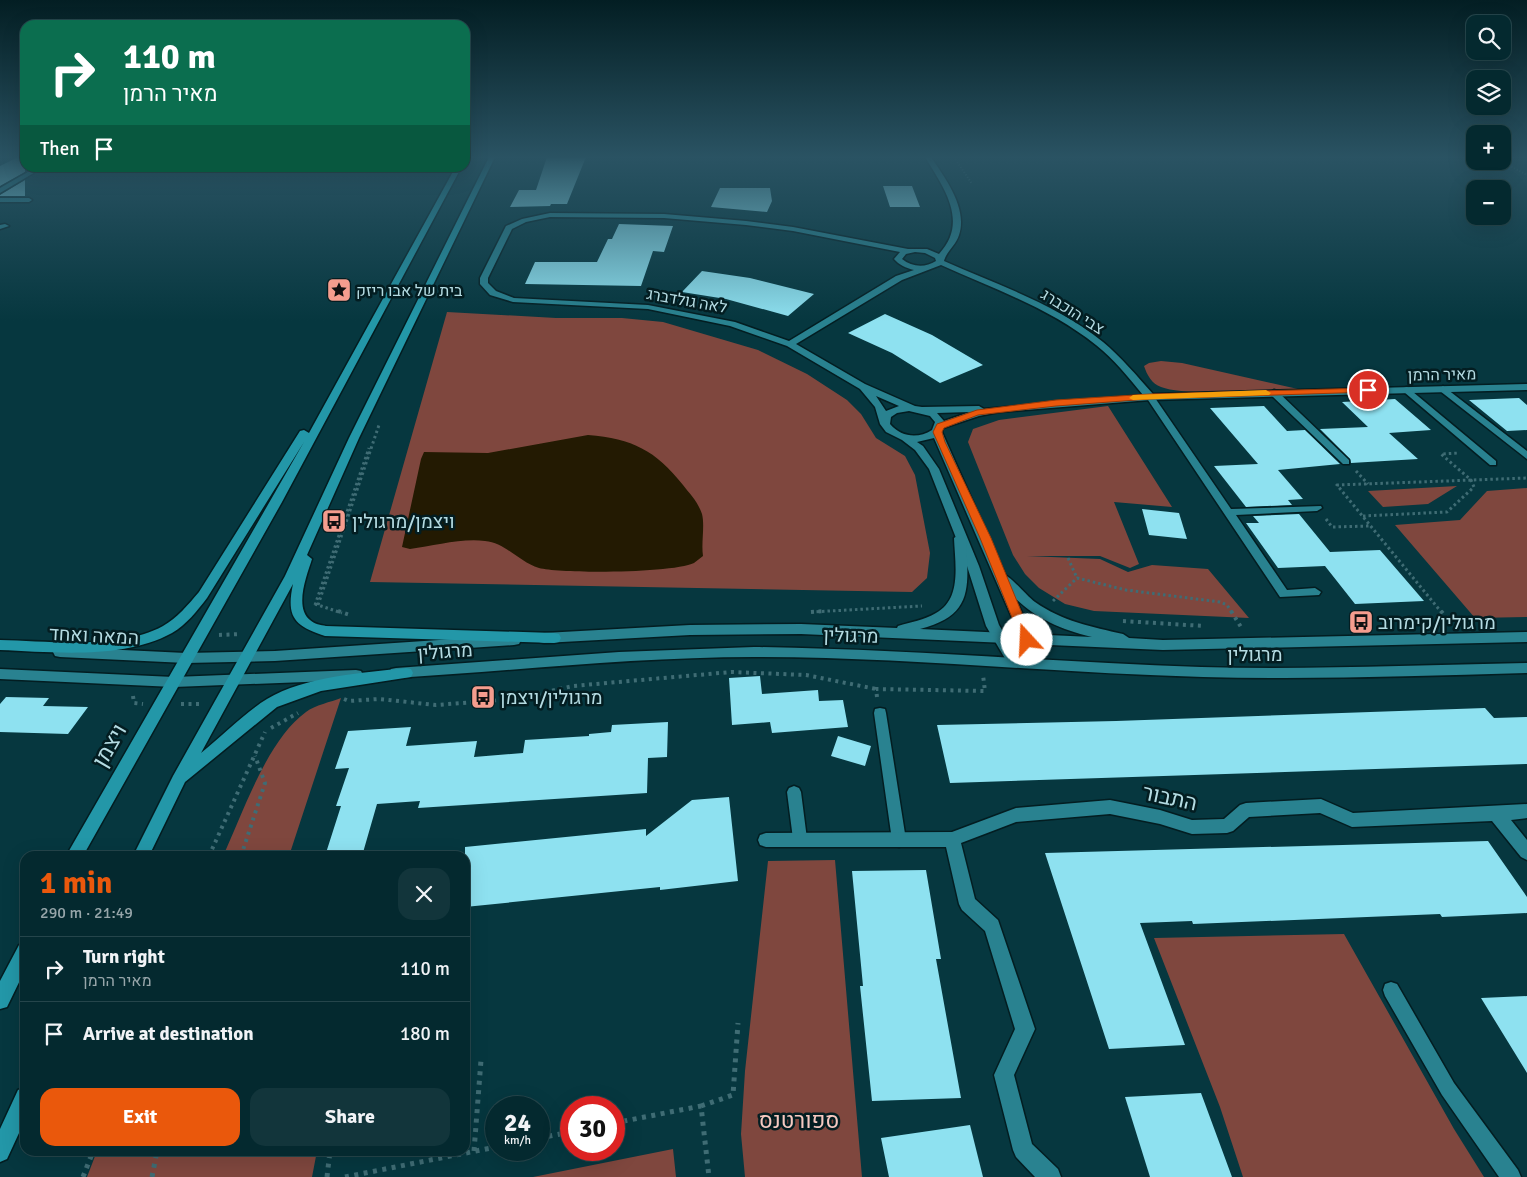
<!DOCTYPE html>
<meta charset="utf-8">
<style>
body{margin:0;font-family:Signika,Heebo,sans-serif;background:#12353b;color:#f1f3f6;height:100vh;display:flex;flex-direction:column;font-size:19px;white-space:nowrap}
*{box-sizing:border-box;margin:0}
p{font-size:16px;color:#97a6aa}
.icon{flex:none;width:28px;height:28px;fill:none;stroke:currentColor;stroke-width:2;stroke-linecap:round;stroke-linejoin:round}
.map{position:relative;flex:1;overflow:hidden}
.drawer{position:absolute;left:20px;top:851px;width:450px;height:305px;display:flex;flex-direction:column;background:#04292f;border-radius:15px;box-shadow:0 5px 20px #0002,0 0 0 1px #25454b}
.drawer>*{flex:none}
.top-card{position:absolute;left:20px;top:20px;width:450px;height:152px;border-radius:15px;box-shadow:0 5px 20px #0002,0 0 0 1px #25454b;background:#0b6e4f;color:#fff;overflow:hidden}
.tools{position:absolute;left:1466px;top:15px;display:grid;gap:10px}
.tools a{display:grid;place-items:center;width:45px;height:45px;border-radius:10px;background:#04292f;box-shadow:0 5px 20px #0002,0 0 0 1px #25454b;font-size:25px}
.speed{position:absolute;left:485px;top:1096px;display:flex;gap:10px;font-size:25px;font-weight:700;text-align:center}
.speed>*{display:grid;place-content:center;width:65px;height:65px;border-radius:50%;background:#04292f;box-shadow:0 5px 20px #0002,0 0 0 1px #25454b;line-height:1}
.speed small{font-size:12px;font-weight:400}
.speed .limit{border:8px solid #d22;background:#fff;color:#111}
.pin{position:absolute;display:grid;place-items:center;width:42px;height:42px;color:#fff;margin:-21px;border:2px solid #fff;border-radius:50%;box-shadow:0 1px 5px #0007}
.me{position:absolute;width:55px;margin:-28px;rotate:340deg;stroke-linejoin:round;filter:drop-shadow(0 0 4px #0008)}
.turn{display:flex;align-items:center;gap:18px;height:105px;padding:0 20px;font-size:22px}
.turn .icon{width:65px;height:65px;stroke-width:2.5}
.turn b{display:block;font-size:35px;line-height:42px}
.then{display:flex;align-items:center;height:48px;padding:0 20px;background:#0003;gap:10px;font-size:19px}
.round{display:grid;place-items:center;flex:none;width:52px;height:52px;border-radius:15px;background:#12353b}
.headline{display:flex;align-items:center;justify-content:space-between;height:85px;padding:0 20px}
h1{font-size:30px;font-weight:700;line-height:38px;color:#ea580c}
.button{display:flex;gap:10px;margin-top:auto;padding:10px 20px}
.button a{flex:1;height:58px;border-radius:15px;background:#ea580c;color:#fff;font-size:20px;font-weight:700;line-height:58px;text-align:center}
.button a+a{background:#12353b;color:#f1f3f6}
ul{padding:0;list-style:none}
li{display:flex;align-items:center;gap:15px;height:65px;padding:0 20px;border-top:1px solid #25454b}
li div{flex:1}
li b{display:block;font-size:19px}
li em{font-style:normal}
.map>svg:first-child{display:block}
.green{fill:#7f473e}
.water{fill:#231a02}
.building{fill:#8ee1f0}
.lines{fill:none;stroke-linecap:round;stroke-linejoin:round}
.lane-casing{stroke:#031d21;stroke-width:3}
.street-casing{stroke:#031d21;stroke-width:3}
.secondary-casing{stroke:#031d21;stroke-width:3}
.primary-casing{stroke:#031d21;stroke-width:3}
.path-far3{stroke:#3f6c74;stroke-width:2;stroke-dasharray:1 2;stroke-linecap:butt}
.path-far2{stroke:#3f6c74;stroke-width:3;stroke-dasharray:2.5 3;stroke-linecap:butt}
.path-far1{stroke:#3f6c74;stroke-width:4;stroke-dasharray:3 4.5;stroke-linecap:butt}
.path{stroke:#3f6c74;stroke-width:5;stroke-dasharray:4 5.5;stroke-linecap:butt}
.lane{fill:#298290;fill-rule:evenodd}
.street{fill:#298290;fill-rule:evenodd}
.secondary{fill:#298290;fill-rule:evenodd}
.primary{fill:#2397a8;fill-rule:evenodd}
.route{fill:#ea580c;stroke:#983908}
.slow{fill:#f59e0b}
.labels{text-anchor:middle;stroke-width:5;stroke-linejoin:round;paint-order:stroke}
.far-poi-label{font-size:16px;fill:#b4dbe2;stroke:#031d21;text-anchor:start}
.far-street-label{font-size:16px;fill:#b4dbe2;stroke:#031d21}
.poi-label{font-size:19px;fill:#b4dbe2;stroke:#031d21;text-anchor:start}
.street-label{font-size:19px;fill:#b4dbe2;stroke:#031d21}
.near-street-label{font-size:22px;fill:#b4dbe2;stroke:#031d21}
.near-park-label{font-size:22px;fill:#f7c9c1;stroke:#031d21}
</style>
<div class="map">
<svg width="1527" height="1177" viewBox="0 0 1527 1177">
<rect width="100%" height="100%" fill="#06373f"/>
<path class="green" d="M447 312 556 318H622L663 322 758 350 807 374 847 400 861 414 876 438 905 456 915 475 930 553 927 578 912 592 370 582Z
M1161 361 1182 363 1298 389C1266 389 1187 397 1161 387 1152 384 1147 375 1144 366L1149 363Z
M1108 406 1172 507 1114 502 1139 564 1130 568 1100 556H1027L1100 559 1128 572 1152 565 1208 569 1249 618 1094 611 1065 604 1039 588 1025 574 1013 555 968 442 973 429 999 420Z
M1457 486 1428 504 1383 507 1368 491Z
M1527 488V617L1475 618 1395 525 1460 520 1487 491Z
M341 698 289 856H223C243 813 267 740 306 712 315 705 331 702 341 698Z
M835 860 862 1177H745L741 1134 745 1071 768 861Z
M1344 934 1454 1129 1484 1177H1243L1220 1107 1154 938Z
M673 1149 676 1177H533Z
M97 1151H317L312 1177H87Z"/>
<path class="water" d="M588 435C633 439 655 450 683 485 690 494 698 502 702 514 705 526 701 543 703 556 700 558 697 561 694 563 674 573 562 574 539 568 519 562 506 543 485 541 461 538 434 546 410 549L402 547 421 459 424 452 488 453Z"/>
<path class="building" d="M18 157H25V172L0 186V166Z
M547 157H586L567 204H551L550 206 510 207 519 190H536Z
M25 180V196H0V195Z
M883 186H912L920 207H890Z
M720 188H770L772 201 767 212 711 207Z
M619 224 673 226 664 252 653 251 641 286 525 284 535 262H597L608 239H612Z
M702 271 750 278 814 294 788 316 726 299 682 292Z
M885 314 932 335 983 365 940 383 892 353 848 333Z
M1519 398 1527 405V430L1507 431 1469 400Z
M1395 399 1431 430 1389 433 1418 459 1351 463 1350 459 1320 429 1368 427 1342 402Z
M1264 406 1287 431 1305 430 1340 464 1278 470 1303 499 1288 500 1292 505 1246 507 1214 466 1258 464 1210 408Z
M1142 509 1179 513 1187 539 1149 535Z
M1299 514 1330 552 1380 550 1424 601 1355 604 1325 566 1278 568 1246 523H1259L1253 516Z
M760 676 762 694 818 690 819 701 843 700 848 727 772 733 770 722 732 725 729 678Z
M6 697 49 698 43 706 88 707 68 734 0 732V704Z
M1485 708 1494 718 1527 717V764L950 783 937 725 1116 721Z
M668 722 667 757 648 758 647 793 418 808 420 801 377 804 362 856H325L341 806H336L349 768 335 769 348 731 411 727 406 746 477 741 474 757 523 753 525 740 589 736V734L611 732 612 725Z
M838 736 871 746 865 766 831 756Z
M729 797 738 881 660 890V887L465 907V847L646 829V836L692 800Z
M1488 841 1527 897V913L1442 917 1440 914 1193 924 1192 921 1140 923 1185 1045 1109 1049 1045 853Z
M926 870 941 959H936L961 1098 872 1101 860 986H863L852 871Z
M1527 996V1073L1481 998Z
M1201 1093 1232 1177H1150L1125 1097Z
M970 1125 983 1177H889L881 1138Z"/>
<g class="lines">
<defs>
<path id="lane" d="M1443 386 1527 451V459L1440 391 1439 389Z
M1407 387 1496 461V465H1490L1404 392V388Z
M1274 390 1277 391 1349 460V464H1343L1271 395 1270 393Z
M1150 394 1153 395 1231 509 1321 506 1322 508 1317 511 1236 515 1287 590 1315 588 1321 592 1319 595 1280 597 1146 397Z
M880 708 885 709 886 713 906 840 904 845 899 847 894 845 892 840 874 713 875 709Z
M794 786 799 788 801 792 807 839 805 844 800 846 795 844 793 839 787 792 789 788Z
M1391 982 1397 984 1454 1083 1518 1170 1521 1177H1499L1442 1095 1385 996 1383 990 1385 984Z"/>
<path id="street" d="M925 157H931C945 178 968 208 959 235 956 245 946 252 944 261 998 285 1056 304 1103 342 1121 357 1137 376 1153 394L1527 384V390L1150 400 999 412 979 416 943 428 942 432 1034 640 1020 667H1010L986 626 967 566 929 469 915 450 902 440 886 432 880 424 875 407 860 389 787 346 730 326 648 309 513 302 490 295 480 284V278L506 226 522 219 550 213 664 214 746 221 793 227 908 249H927L939 254C969 222 944 188 925 157ZM550 217 664 218 746 225 793 231 900 252 894 259C899 265 906 268 914 270L896 276 789 341 735 322 648 305 514 298 496 291 488 283V278L512 229 526 222ZM915 252 925 253 935 258 936 261C925 268 912 267 902 259L906 254ZM941 265C994 289 1050 308 1096 345 1114 359 1128 377 1143 395L984 409 979 406 922 407 915 406 865 384 796 344 902 280ZM876 396 899 406 886 411ZM909 411 930 416 935 422 932 430C918 439 901 437 890 424L891 417 897 413ZM970 412 944 421 937 413ZM934 438 1016 627 1020 640 1015 651 999 625 979 566 939 469 923 446 917 442Z
M35 168H42L0 193V188Z
M0 198H29L32 200 29 202H0Z
M0 225 5 224 9 226 0 229Z
M1321 799 1353 813 1527 804V818L1511 820 1527 840V860L1521 857 1492 821 1352 827 1320 813 1249 817 1233 831 1227 833 1192 834 1160 824 1110 814 1016 822 961 843 975 899 998 920 1035 1029 1014 1075 1032 1144 1058 1169 1061 1177H1035L1016 1157 1013 1150 994 1075 1015 1029 985 931 962 910 959 904 946 847H766L760 845 758 840 760 835 766 833 952 832 1016 808 1110 800 1160 810 1192 820 1224 819 1240 805 1246 803Z"/>
<path id="secondary" d="M960 534 966 538C968 586 975 615 920 629L1092 637C1050 627 1025 612 997 579L995 576 997 573C1007 570 1025 595 1035 602 1062 621 1092 627 1123 634L1129 638 1163 640 1527 632V642L1163 650 801 634 690 635 544 643 539 642 537 638 539 634 544 633 690 625 801 624 897 628 898 626C911 622 924 620 936 613 962 599 955 564 954 538Z
M514 635 519 636 521 640 519 644 514 645 275 661 186 663 60 657 55 656 53 652 55 648 60 647 186 653 275 651Z
M754 647C903 649 1052 662 1201 667 1309 670 1418 665 1527 663V673C1419 676 1311 680 1203 677 1053 673 904 657 754 657 634 657 515 671 396 678L391 677 389 673 391 669 396 668 619 652Z
M0 669 174 677 356 670 361 671 363 675 361 679 356 680 174 687 0 679Z"/>
<path id="primary" d="M489 157H495L359 438 307 555 312 559C307 575 294 607 310 620 314 624 321 625 326 626L554 633 559 634 561 638 559 642 554 643 325 636C294 626 286 617 293 584L201 753C221 737 247 711 267 699 305 676 363 673 406 668L411 669 413 673 411 677 321 691 277 707 185 782 149 856H133L173 776 285 576 349 438Z
M455 168H461L282 502 83 856H66L304 442 207 598C197 611 186 625 172 633 123 660 53 652 0 650V640C49 641 119 650 163 626 177 618 188 605 199 592L300 431 304 430 309 433Z
M25 942V970L7 1007 0 1009V981L19 945Z
M25 1087V1120L7 1159 0 1162V1129L18 1090Z"/>
</defs>
<use href="#lane" class="lane-casing"/>
<use href="#street" class="street-casing"/>
<use href="#secondary" class="secondary-casing"/>
<use href="#primary" class="primary-casing"/>
<path class="path-far3" d="M954 157 972 184
M1501 161 1527 175"/>
<path class="path-far2" d="M1356 471 1368 484
M1363 516 1447 512 1474 487 1471 480 1441 454 1459 453
M1326 519 1332 527 1370 526
M1068 558 1077 578
M1053 601 1077 578 1126 590 1220 602 1227 605 1232 613
M315 604 342 613
M315 605 369 448
M318 605 379 425
M811 612 922 606
M1442 613 1337 485 1527 478"/>
<path class="path-far1" d="M338 611 350 615
M1231 611 1241 627
M1441 611 1451 623
M811 612 824 611
M1123 621 1204 626
M219 635 241 634
M133 696 134 703 143 704
M877 697 876 689 985 691 983 675
M344 699 349 701 379 699 436 705 514 699 573 686 731 672 806 675 876 689
M181 704H202
M271 728 298 713
M209 856 265 732
M241 856 265 783 255 756"/>
<path class="path" d="M701 1106 733 1095 738 1023
M614 1123 701 1106 709 1177
M539 1138 571 1132
M474 1151 481 1060
M83 1177 93 1151
M152 1177 157 1151
M327 1177 330 1151
M345 1177 496 1147"/>
<use href="#lane" class="lane"/>
<use href="#street" class="street"/>
<use href="#secondary" class="secondary"/>
<use href="#primary" class="primary"/>
</g>
<linearGradient id="sky" x2="0" y2="1"><stop stop-color="#031e23"/><stop offset="0.49" stop-color="#2a5363"/><stop offset="1" stop-color="#2a5363" stop-opacity="0"/></linearGradient>
<rect width="1527" height="321" fill="url(#sky)"/>
<path class="route" d="M1368 388 1372 390 1371 392 1150 399 1056 406 978 415 944 428 942 432 945 442 991 538 1033 640 1027 645 1021 640 980 538 933 432 937 424 977 410 1056 400 1150 394Z"/>
<path class="slow" d="M1266 390 1271 393 1269 395 1133 400 1129 398 1133 395Z"/>
<defs>
<symbol id="sight-square" viewBox="-11 -11 22 22"><rect x="-9" y="-9" width="18" height="18" rx="4" fill="#f59d8e" stroke="#031d21"/><path d="M0-6L1.8-2.2L6-1.7L2.9 1.2L3.7 5.4L0 3.3L-3.7 5.4L-2.9 1.2L-6-1.7L-1.8-2.2Z" fill="#111"/></symbol>
<symbol id="bus-square" viewBox="-11 -11 22 22"><rect x="-9" y="-9" width="18" height="18" rx="4" fill="#f59d8e" stroke="#031d21"/><path d="M-5-6H5V4H4V6H2V4H-2V6H-4V4H-5ZM-3.5-4V0h7V-4ZM-3.5 1.2v1.5H-2V1.2ZM2 1.2v1.5H3.5V1.2Z" fill="#111"/></symbol>
</defs>
<g fill-rule="evenodd">
<use href="#sight-square" x="325" y="276" width="28" height="28"/>
<use href="#bus-square" x="320" y="507" width="28" height="28"/>
<use href="#bus-square" x="1347" y="608" width="28" height="28"/>
<use href="#bus-square" x="469" y="683" width="28" height="28"/>
</g>
<g class="labels">
<g class="far-poi-label">
<text x="356" y="296">בית של אבו ריזק</text>
</g>
<g class="far-street-label">
<text transform="translate(687 300) rotate(10)" y="6">לאה גולדברג</text>
<text transform="translate(1073 311) rotate(32)" y="6">צבי הוכברג</text>
<text transform="translate(1442 374) rotate(-1)" y="6">מאיר הרמן</text>
</g>
<g class="poi-label">
<text x="352" y="528">ויצמן/מרגולין</text>
<text x="1378" y="629">מרגולין/קימרוב</text>
<text x="500" y="704">מרגולין/ויצמן</text>
</g>
<g class="street-label">
<text transform="translate(94 635) rotate(3)" y="7">המאה ואחד</text>
<text transform="translate(851 635) rotate(2)" y="7">מרגולין</text>
<text transform="translate(445 651) rotate(-4)" y="7">מרגולין</text>
<text x="1255" y="661">מרגולין</text>
</g>
<g class="near-street-label">
<text transform="translate(109 745) rotate(-60)" y="8">ויצמן</text>
<text transform="translate(1170 797) rotate(12)" y="8">התבור</text>
</g>
<g class="near-park-label">
<text x="799" y="1128">ספורטנס</text>
</g>
</g>
</svg>
<div class="tools">
<a><svg class="icon" aria-label="search" viewBox="0 0 24 24"><circle cx="10" cy="10" r="6"/><path d="M15 15l6 6"/></svg></a>
<a><svg class="icon" aria-label="layers" viewBox="0 0 24 24"><path d="M12 4l9 5-9 5-9-5zM3 14l9 5 9-5"/></svg></a>
<a>+</a>
<a>−</a>
</div>
<div class="speed"><div>24<small>km/h</small></div><div class="limit">30</div></div>
<div class="pin" style="left:1368px;top:390px;background:#d93025"><svg class="icon" aria-label="arrive" viewBox="0 0 24 24"><path d="M6 21V4h12l-3 4 3 4H6"/></svg></div>
<svg class="me" style="left:1027px;top:640px" viewBox="-20 -20 40 40"><circle r="19" fill="#fff"/><path d="M0-13L10 11 0 6-10 11z" fill="#ea580c"/></svg>
<div class="top-card">
<div class="turn"><svg class="icon" aria-label="right" viewBox="0 0 24 24"><path d="M7 20v-9h11M14 6l5 5-5 5"/></svg><div><b>110 m</b>מאיר הרמן</div></div>
<div class="then">Then<svg class="icon" aria-label="arrive" viewBox="0 0 24 24"><path d="M6 21V4h12l-3 4 3 4H6"/></svg></div>
</div>
<section class="drawer">
<div class="headline"><div><h1>1 min</h1><p>290 m · 21:49</p></div><a class="round"><svg class="icon" aria-label="close" viewBox="0 0 24 24"><path d="M6 6l12 12M18 6L6 18"/></svg></a></div>
<ul>
<li><svg class="icon" aria-label="right" viewBox="0 0 24 24"><path d="M7 20v-9h11M14 6l5 5-5 5"/></svg><div><b>Turn right</b><p>מאיר הרמן</p></div><em>110 m</em></li>
<li><svg class="icon" aria-label="arrive" viewBox="0 0 24 24"><path d="M6 21V4h12l-3 4 3 4H6"/></svg><div><b>Arrive at destination</b></div><em>180 m</em></li>
</ul>
<div class="button"><a>Exit</a><a>Share</a></div>
</section>
</div>
